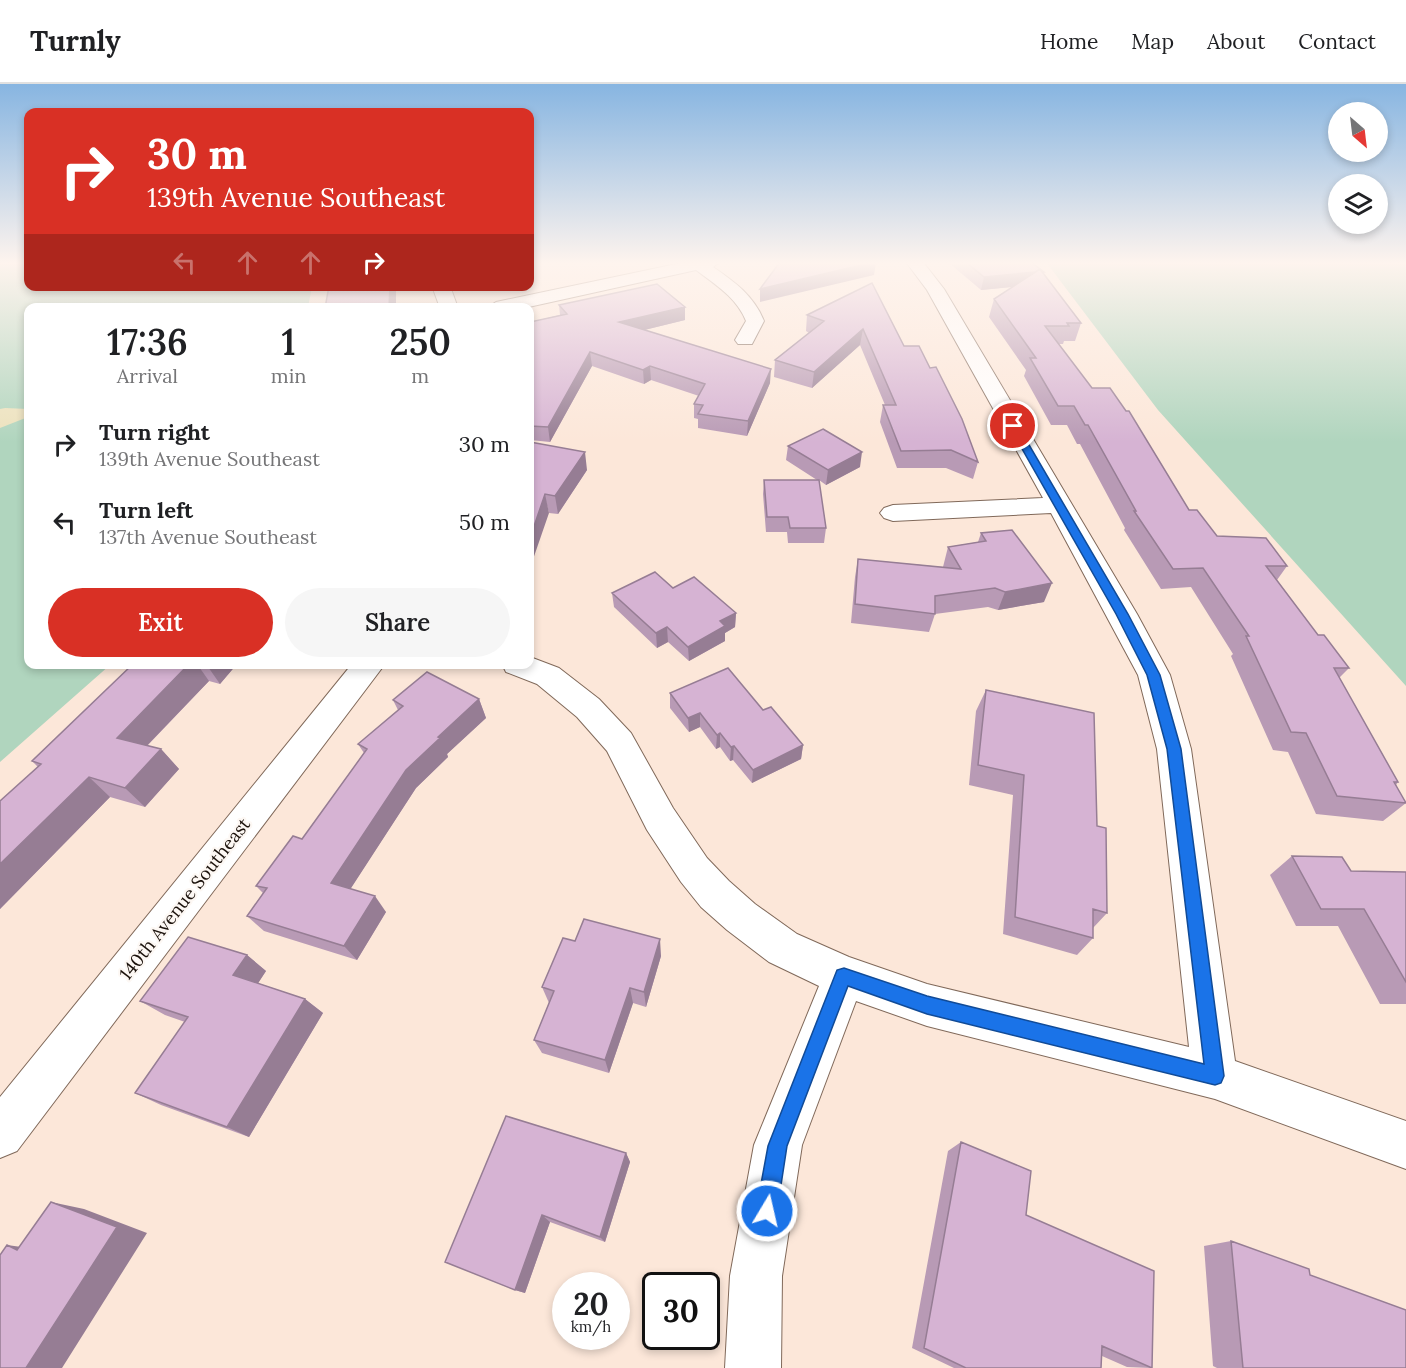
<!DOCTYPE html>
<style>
body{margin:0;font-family:Lora,serif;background:#f6f6f6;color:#202124;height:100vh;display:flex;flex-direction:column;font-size:22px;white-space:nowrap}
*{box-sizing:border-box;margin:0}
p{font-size:20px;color:#757577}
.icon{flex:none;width:33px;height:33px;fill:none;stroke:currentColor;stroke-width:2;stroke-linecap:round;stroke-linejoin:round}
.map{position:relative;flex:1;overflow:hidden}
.side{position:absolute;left:24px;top:219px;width:510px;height:366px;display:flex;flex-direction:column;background:#fff;border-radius:12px;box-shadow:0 3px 9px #0003}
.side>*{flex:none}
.top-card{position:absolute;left:24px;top:24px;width:510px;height:183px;border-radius:12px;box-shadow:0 3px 9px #0003;background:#d93025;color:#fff;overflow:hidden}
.needle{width:39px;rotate:152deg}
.controls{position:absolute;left:1328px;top:18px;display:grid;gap:12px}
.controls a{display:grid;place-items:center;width:60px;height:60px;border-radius:50%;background:#fff;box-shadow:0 3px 9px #0003;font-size:30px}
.speed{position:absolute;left:552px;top:1188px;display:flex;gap:12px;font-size:30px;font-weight:700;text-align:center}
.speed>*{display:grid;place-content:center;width:78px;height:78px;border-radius:50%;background:#fff;box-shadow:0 3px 9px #0003;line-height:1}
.speed small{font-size:15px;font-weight:400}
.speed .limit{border:3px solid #111;border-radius:9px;background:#fff;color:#111}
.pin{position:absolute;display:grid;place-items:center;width:51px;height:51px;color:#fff;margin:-26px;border:3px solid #fff;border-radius:50%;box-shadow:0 2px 6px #0007}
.me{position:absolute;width:66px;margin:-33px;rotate:9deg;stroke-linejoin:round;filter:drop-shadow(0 0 4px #0008)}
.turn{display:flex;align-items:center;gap:21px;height:126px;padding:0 24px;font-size:27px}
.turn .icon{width:78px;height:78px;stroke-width:2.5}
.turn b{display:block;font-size:42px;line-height:51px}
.lanes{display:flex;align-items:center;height:57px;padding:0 24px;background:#0003;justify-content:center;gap:30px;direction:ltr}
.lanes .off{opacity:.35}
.eta{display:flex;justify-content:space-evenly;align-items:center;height:102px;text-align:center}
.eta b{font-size:36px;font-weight:600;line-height:42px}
.cta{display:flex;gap:12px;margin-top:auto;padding:12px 24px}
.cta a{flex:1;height:69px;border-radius:36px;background:#d93025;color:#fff;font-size:24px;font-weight:600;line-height:69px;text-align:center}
.cta a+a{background:#f6f6f6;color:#202124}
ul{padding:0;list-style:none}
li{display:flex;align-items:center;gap:18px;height:78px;padding:0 24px}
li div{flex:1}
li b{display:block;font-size:22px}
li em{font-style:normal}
header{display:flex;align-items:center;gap:36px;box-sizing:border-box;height:84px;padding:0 30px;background:#fff;border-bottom:2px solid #e0e0e0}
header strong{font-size:28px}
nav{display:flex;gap:33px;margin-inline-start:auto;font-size:21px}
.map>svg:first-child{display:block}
.green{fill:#b0d5be}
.sand{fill:#ece2bd}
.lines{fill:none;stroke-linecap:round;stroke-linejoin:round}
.street-casing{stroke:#80695a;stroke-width:2}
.street{fill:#fff;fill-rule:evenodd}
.wall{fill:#b89ab5}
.shaded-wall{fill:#967d94}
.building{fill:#d6b3d3;stroke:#967d94;stroke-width:1.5}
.route{fill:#1a73e8;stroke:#114b97;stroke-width:1.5}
.labels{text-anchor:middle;stroke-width:4.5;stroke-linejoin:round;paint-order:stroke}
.street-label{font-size:18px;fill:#1b120c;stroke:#fdf8f4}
</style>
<header>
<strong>Turnly</strong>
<nav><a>Home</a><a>Map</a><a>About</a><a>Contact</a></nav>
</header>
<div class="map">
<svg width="1406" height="1284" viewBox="0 0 1406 1284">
<rect width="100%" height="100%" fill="#fce7d9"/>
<path class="green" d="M0 178H28V202L312 203 308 223 28 224V580L110 581 0 678Z
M1046 178H1406V602L1158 326Z"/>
<path class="sand" d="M5 324 28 325V333L0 344V325Z"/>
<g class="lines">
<defs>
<path id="street" d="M686 178H720L713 183C735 198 754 212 764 237L752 260H738L735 256 746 237C737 214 716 201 696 186L524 224H487L496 218Z
M906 178H923L944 205 1137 530 1170 591 1191 665 1235 977 1406 1037V1085L1215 1015 927 942 856 917 802 1061 782 1192 781 1284H725L730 1192 754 1061 819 902 769 878 727 846 701 823 681 798 647 746 607 667 577 633 537 600 506 588 502 580H530V573L559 584 599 615 631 649 673 724 707 774 729 797 755 820 797 850 849 873 927 900 1189 963 1157 665 1138 591 1051 429 893 437 884 434 880 429 884 424 893 421 1043 414 927 206Z
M432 202H450L458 224H440Z
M352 580H385L17 1067 0 1074V1013Z"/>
</defs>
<use href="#street" class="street-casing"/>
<use href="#street" class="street"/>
</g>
<path class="wall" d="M948 178H1031L1044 188 1043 190 1081 239 1075 257H1064L1063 260H1058L1092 304 1189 426 1217 452 1287 482 1277 496 1318 551 1349 584 1339 594 1398 698 1396 701 1406 719 1383 737 1316 730 1288 668 1273 666 1231 572 1233 570 1191 503 1161 505 1124 446 1125 444 1080 360H1077L1067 341H1051L1024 292 1026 286 989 233 994 215 1013 203 981 206Z
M872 199 904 262 978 378 973 395 946 384H897L880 338 883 321H885L860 261 812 304 774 293 775 276 809 249 806 247 807 231Z
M559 221 685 223V236L644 246 770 299 747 352 698 344V335L694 334V320L699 312 651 296 644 300 592 282 550 358 530 356V238L560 231Z
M530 358 587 386 558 430 549 429Z
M788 362 860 383 826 401 819 396 826 444 824 459H788L787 448H766L763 410 764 396H817L786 376Z
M981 449 1044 518 998 526 988 523 935 530 929 548 851 539 855 493 858 475 943 483 948 463 978 458Z
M673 504 736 529 735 543 725 549V557L689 577 668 558 657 564 614 523 612 509Z
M133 580H237L220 600 209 597 147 662 161 665 179 685 145 723 110 713 0 825V717L38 683 32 677Z
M986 606 1097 742 1107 829 1093 844V854L1077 871 1003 850 1013 711 969 701 976 627Z
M670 609 763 626 803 661 801 675 752 699 733 676 730 677 720 663 716 665 700 643 689 648 670 624Z
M479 615 486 634 447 670 448 673 416 704 350 805 386 828 357 876 264 847 247 832 263 809 256 802 302 755 364 669 358 660 398 626 393 616Z
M1292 772 1351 787 1406 788V920H1380L1338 842H1296L1270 791Z
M575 857 661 872 646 923 633 919 609 989 542 969 534 956 549 919 542 903Z
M247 871 266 887 258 899 305 915 323 929 249 1053 161 1021 135 1009 185 938 165 931 140 917Z
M961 1058 1026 1131 1152 1284 1127 1283 1102 1272 1101 1284H954L912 1264 948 1067Z
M626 1069 630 1078 605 1158 550 1138 525 1209 515 1206 445 1178Z
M1231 1157 1310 1191 1406 1284H1217L1213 1282 1204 1162Z"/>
<path class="shaded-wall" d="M874 178H876L874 191 760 218V205Z
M1044 188 1040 200 981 206 984 193Z
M390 202H399L396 205V224H389Z
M685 223V236L620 252 619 238Z
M863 245 860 261 812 304 814 288Z
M590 268 592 282 550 358 548 343Z
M650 282 651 296 644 300 643 286Z
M771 285 770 299 747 352 748 337Z
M585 368 587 386 558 430 555 412Z
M862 368 860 383 826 401 828 386Z
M545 410 549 429 530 484V454Z
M1052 499 1044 518 998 526 1005 508Z
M736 529 735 543 725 549V557L689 577 688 563 720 537Z
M667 543 668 558 657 564 656 549Z
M189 580H197L209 597 136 673 117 654Z
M206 580H237L220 600Z
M479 615 486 634 447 670 448 673 416 704 344 815 331 799 406 686 438 653Z
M700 629V643L689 648 688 634Z
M720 649V663L716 665 717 651Z
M803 661 801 675 752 699 753 686Z
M734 662 733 676 730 677 731 663Z
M161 665 179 685 145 723 125 704Z
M89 693 110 713 0 825V780Z
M375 812 386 828 357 876 344 862Z
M660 855 661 872 646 923 644 908Z
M247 871 266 887 253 907 233 891Z
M630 904 633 919 609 989 605 976Z
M305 915 323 929 249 1053 227 1043Z
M626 1069 630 1078 605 1158 600 1153Z
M51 1118 84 1125 147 1149 62 1284H26Z
M542 1131 550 1138 525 1209 515 1206Z
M7 1161 43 1166H17Z"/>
<path class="building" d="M780 178H874L760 205Z
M966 178H1031L1044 188H1042L1040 185 1035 188 984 193Z
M1040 185 1081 239H1067L1069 242H1045L1092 304H1110L1126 327H1129L1189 426H1197L1217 452 1266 454 1287 482H1266L1318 551H1324L1349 584H1334L1398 698H1394L1406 719 1337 712 1306 649 1291 648 1246 552H1249L1203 484 1173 485 1134 427H1136L1088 341H1085L1074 322H1058L1030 274H1036L994 215Z
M872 199 904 262H919L930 284 936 283 962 335 978 378 951 366 901 367 883 321H896L863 245 814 288 775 276 824 237 807 231Z
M657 200 685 223 619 238 771 285 748 337 698 330 703 321 694 320 705 300 650 282 643 286 590 268 548 343 530 342V238L567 230 559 221Z
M329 202H390L389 224H325Z
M823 345 862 368 828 386 788 362Z
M530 358 585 368 555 412 545 410 530 454Z
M764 396H819L826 444H790L788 433H767Z
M1012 446 1052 499 1005 508 995 504 935 512V530L855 520 858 475 961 485 948 463 986 457 981 449Z
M655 488 673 504 694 493 736 529 720 537 725 542 688 563 667 543 656 549 612 509Z
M133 580H189L117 654 161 665 125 704 89 693 0 780V717L41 680 32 677Z
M728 584 763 626 771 623 803 661 753 686 734 662 731 663 720 649 717 651 700 629 688 634 670 609Z
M427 588 479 615 438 653 440 654 406 686 331 799 375 812 344 862 247 832 267 804 256 802 293 752 302 755 367 665 358 660 403 622 393 616Z
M986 606 1094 629 1097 742 1106 744 1107 829 1093 825V854L1015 833 1024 691 978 681Z
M1292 772 1342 773 1351 787 1406 788V898L1364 825H1321Z
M584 835 660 855 644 908 630 904 605 976 534 956 554 907 542 903 563 854 575 857Z
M188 853 247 871 233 891 305 915 227 1043 135 1009 188 933 140 917Z
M506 1032 626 1069 600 1153 542 1131 515 1206 445 1178Z
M961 1058 1031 1087 1026 1131 1154 1187 1152 1284 1102 1262 1101 1284H966L924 1264Z
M51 1118 117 1143 26 1284H0V1171L7 1161 17 1166Z
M1231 1157 1309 1185 1310 1191 1406 1226V1284H1243Z"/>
<linearGradient id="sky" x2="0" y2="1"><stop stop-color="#87b5e1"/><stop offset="0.5" stop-color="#fef4ee"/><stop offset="1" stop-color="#fef4ee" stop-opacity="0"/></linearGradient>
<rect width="1406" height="358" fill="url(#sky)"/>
<path class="route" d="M1010 340 1018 342 1128 530 1160 591 1181 665 1224 992 1221 999 1215 1001 927 930 848 902 787 1062 777 1127 774 1134 767 1137 759 1134 756 1127 768 1062 837 886 844 884 927 912 1204 980 1167 665 1147 591 1116 530 1009 342Z"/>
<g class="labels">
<g class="street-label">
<text transform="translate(185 815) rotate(-52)" y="6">140th Avenue Southeast</text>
</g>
</g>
</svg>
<div class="controls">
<a><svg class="needle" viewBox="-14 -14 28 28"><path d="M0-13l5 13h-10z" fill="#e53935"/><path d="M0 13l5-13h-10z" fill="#757577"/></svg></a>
<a><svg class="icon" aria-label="layers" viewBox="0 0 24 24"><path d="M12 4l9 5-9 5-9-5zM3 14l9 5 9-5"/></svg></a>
</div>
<div class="speed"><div>20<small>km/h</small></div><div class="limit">30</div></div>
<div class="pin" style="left:1013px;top:342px;background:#d93025"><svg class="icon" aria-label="arrive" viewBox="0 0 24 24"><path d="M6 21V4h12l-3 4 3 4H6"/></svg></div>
<svg class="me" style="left:767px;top:1127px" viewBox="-20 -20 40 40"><circle r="17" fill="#1a73e8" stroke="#fff" stroke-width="3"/><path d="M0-11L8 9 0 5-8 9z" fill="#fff"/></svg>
<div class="top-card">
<div class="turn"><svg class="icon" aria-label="right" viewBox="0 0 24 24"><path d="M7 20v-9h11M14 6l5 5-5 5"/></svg><div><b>30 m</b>139th Avenue Southeast</div></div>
<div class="lanes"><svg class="icon off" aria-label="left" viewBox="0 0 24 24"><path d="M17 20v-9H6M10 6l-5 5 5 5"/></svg><svg class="icon off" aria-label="ahead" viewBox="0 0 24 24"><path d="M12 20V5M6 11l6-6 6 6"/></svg><svg class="icon off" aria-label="ahead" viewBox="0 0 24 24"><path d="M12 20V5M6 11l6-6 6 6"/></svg><svg class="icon" aria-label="right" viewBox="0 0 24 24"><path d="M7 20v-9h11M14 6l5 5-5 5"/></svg></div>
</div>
<section class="side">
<div class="eta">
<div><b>17:36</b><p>Arrival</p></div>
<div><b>1</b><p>min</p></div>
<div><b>250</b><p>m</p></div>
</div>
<ul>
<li><svg class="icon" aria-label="right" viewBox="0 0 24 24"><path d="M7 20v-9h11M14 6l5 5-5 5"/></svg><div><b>Turn right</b><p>139th Avenue Southeast</p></div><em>30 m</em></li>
<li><svg class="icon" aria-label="left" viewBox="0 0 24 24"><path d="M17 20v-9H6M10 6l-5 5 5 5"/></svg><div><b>Turn left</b><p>137th Avenue Southeast</p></div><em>50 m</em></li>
</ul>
<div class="cta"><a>Exit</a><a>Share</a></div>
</section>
</div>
